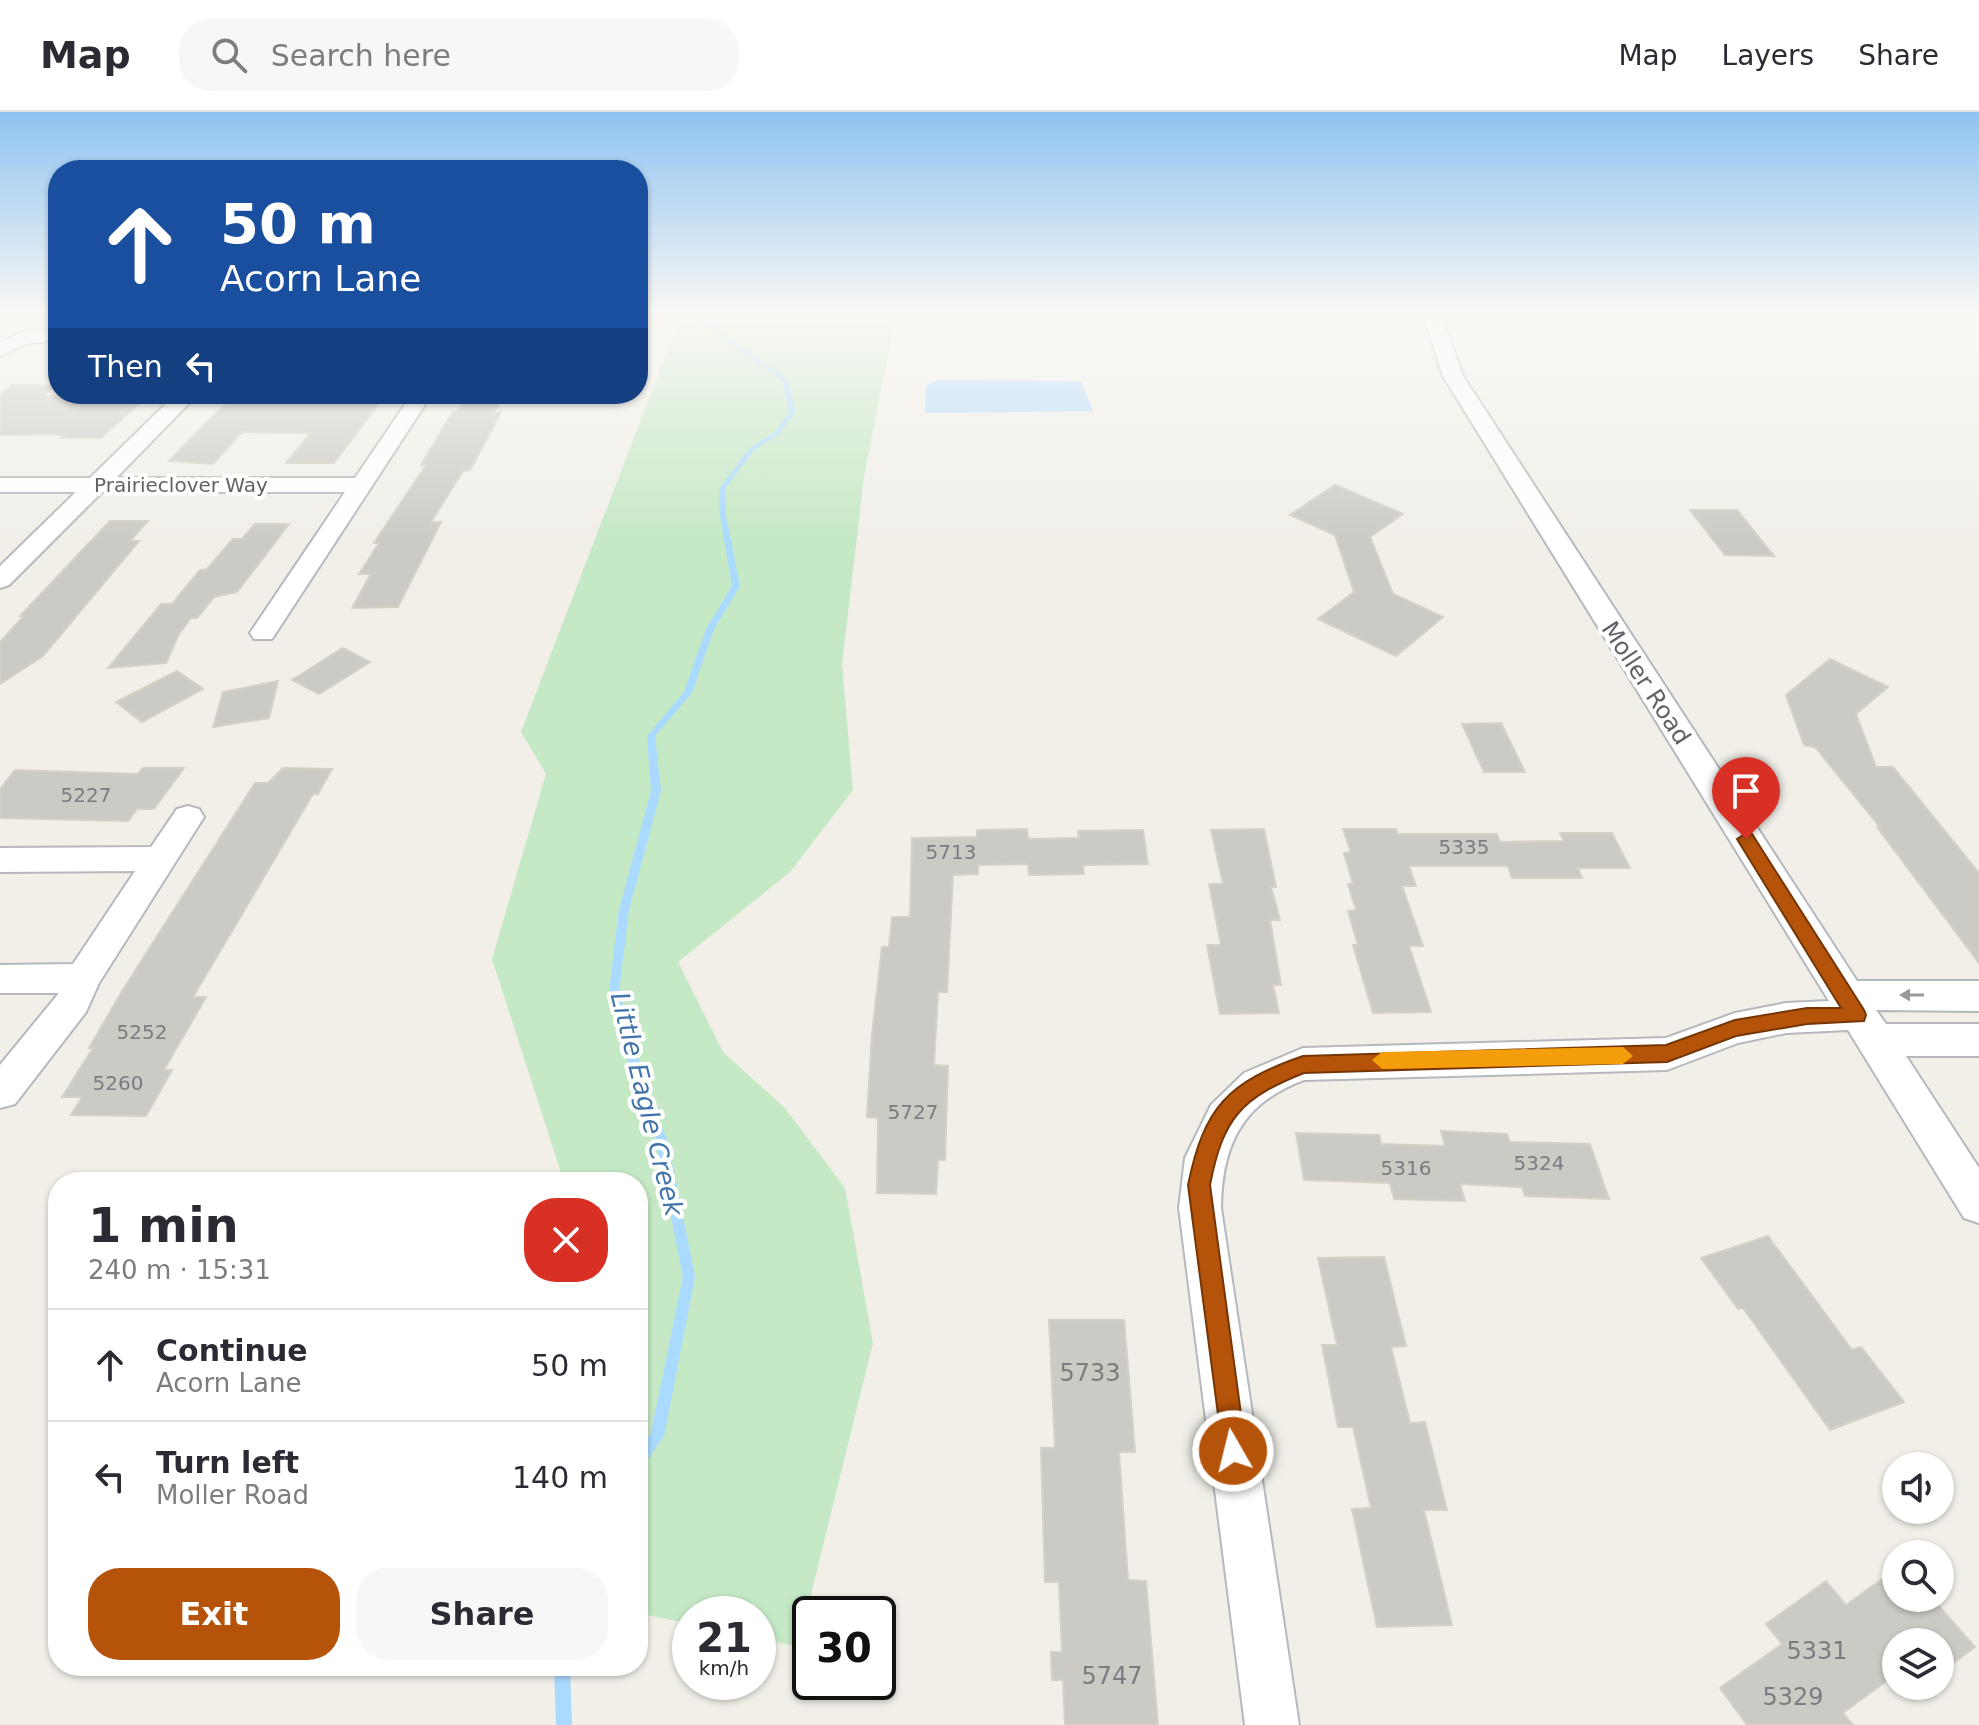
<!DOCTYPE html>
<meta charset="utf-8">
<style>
body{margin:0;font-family:"DejaVu Sans",sans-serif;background:#f7f7f7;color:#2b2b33;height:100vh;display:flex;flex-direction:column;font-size:30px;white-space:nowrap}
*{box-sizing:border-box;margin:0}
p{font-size:26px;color:#7c7c81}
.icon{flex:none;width:44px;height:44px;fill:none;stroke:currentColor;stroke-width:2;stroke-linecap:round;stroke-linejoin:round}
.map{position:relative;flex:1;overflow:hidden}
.panel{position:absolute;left:48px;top:1060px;width:600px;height:504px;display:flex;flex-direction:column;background:#fff;border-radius:32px;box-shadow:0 2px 6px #0004}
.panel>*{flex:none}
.guide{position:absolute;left:48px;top:48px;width:600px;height:244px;border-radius:32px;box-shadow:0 2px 6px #0004;background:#1a4fa0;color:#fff;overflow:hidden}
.fabs{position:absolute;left:1882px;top:1340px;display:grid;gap:16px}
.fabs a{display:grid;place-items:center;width:72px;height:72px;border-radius:50%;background:#fff;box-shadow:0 2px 6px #0004;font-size:40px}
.speed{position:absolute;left:672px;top:1484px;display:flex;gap:16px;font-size:40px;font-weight:700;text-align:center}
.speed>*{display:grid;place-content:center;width:104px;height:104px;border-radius:50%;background:#fff;box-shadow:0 2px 6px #0004;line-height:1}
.speed small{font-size:20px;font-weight:400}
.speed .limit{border:4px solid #111;border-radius:12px;background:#fff;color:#111}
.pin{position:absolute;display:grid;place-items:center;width:68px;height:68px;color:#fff;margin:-82px -34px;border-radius:50% 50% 50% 0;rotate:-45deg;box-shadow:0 0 8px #0007}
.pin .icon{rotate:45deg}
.me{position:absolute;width:88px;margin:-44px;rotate:352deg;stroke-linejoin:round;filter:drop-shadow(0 0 6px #0008)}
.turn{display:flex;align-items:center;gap:28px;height:168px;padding:0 40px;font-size:36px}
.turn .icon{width:104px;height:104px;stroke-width:2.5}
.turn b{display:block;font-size:56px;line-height:68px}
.then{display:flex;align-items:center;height:76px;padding:0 40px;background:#0003;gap:16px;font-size:30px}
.round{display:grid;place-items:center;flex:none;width:84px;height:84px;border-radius:32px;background:#f7f7f7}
.overview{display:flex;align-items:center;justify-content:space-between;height:136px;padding:0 40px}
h1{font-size:48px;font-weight:800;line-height:60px}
.primary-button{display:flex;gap:16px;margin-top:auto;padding:16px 40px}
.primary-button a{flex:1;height:92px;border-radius:32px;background:#b45309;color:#fff;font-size:32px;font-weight:800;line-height:92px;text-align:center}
.primary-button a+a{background:#f7f7f7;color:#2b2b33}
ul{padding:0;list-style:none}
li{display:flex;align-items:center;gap:24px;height:112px;padding:0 40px;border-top:2px solid #e1e1e2}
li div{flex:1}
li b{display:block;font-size:30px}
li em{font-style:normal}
header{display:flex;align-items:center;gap:48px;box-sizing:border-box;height:112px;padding:0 40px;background:#fff;border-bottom:2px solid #e1e1e2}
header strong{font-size:38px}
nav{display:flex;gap:44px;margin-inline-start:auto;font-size:28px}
.search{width:560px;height:72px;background:#f7f7f7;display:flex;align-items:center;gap:20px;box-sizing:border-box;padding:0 28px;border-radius:32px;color:#7c7c81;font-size:30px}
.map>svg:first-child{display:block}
.green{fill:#c5e8c5}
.water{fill:#aadaff}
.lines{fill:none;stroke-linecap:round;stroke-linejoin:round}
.stream{fill:#aadaff;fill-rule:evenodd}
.building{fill:#cccac5;stroke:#d6d1c6;stroke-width:2}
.minor-casing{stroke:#b5b8bc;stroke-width:4}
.minor{fill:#fff;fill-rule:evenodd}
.oneway{fill:#979a9d}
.route{fill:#b45309;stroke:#753606;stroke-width:2}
.slow{fill:#f59e0b}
.labels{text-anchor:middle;stroke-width:8;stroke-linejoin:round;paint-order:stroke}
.far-street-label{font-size:20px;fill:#5f6368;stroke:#fff}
.number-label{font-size:20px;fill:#7a7d7f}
.street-label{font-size:24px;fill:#5f6368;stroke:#fff}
.near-number-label{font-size:24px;fill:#7a7d7f}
.water-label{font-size:26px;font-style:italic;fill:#4174aa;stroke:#fff}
</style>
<header>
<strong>Map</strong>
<div class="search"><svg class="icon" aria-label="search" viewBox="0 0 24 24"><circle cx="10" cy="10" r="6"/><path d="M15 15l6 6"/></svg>Search here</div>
<nav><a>Map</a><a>Layers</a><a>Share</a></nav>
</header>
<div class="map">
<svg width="1979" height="1613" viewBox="0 0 1979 1613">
<rect width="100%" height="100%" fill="#f1efe8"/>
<path class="green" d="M681 203H896L864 364 842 553 853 678 790 760 678 850 723 940 784 995 845 1076 873 1231 798 1535 758 1526V1502H690V1512L638 1501V1070H564L492 847 546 662 521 620Z"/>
<path class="water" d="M938 268 1081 269 1093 299 929 301 925 300 926 273Z"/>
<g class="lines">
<path class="stream" d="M691 203H698L788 268 795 300 779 322 754 338 725 377 726 404 740 474 714 517 692 581 655 624 661 679 629 798 619 879 644 966 668 1030 695 1165 664 1324 643 1354 638 1356V1337L651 1321 683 1165 656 1030 632 966 609 879 619 798 651 679 647 624 684 580 706 517 732 474 720 404 719 377 750 336 775 320 789 300 783 270Z
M554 1554H570L572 1613H556Z"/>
</g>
<path class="building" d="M12 273 55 274 42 284 146 285 101 326H61L65 322 0 323V283Z
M341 282H386L334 351H286L311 321 242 320 213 352 169 349 225 292H235L244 283 248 286H338Z
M506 282 494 300H501L470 358 463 359 431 410H441L398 495 352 496 371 462H359L379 431H374L426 353H421L453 300H457L468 283Z
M1335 373 1403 402 1370 425 1393 482 1443 505 1396 544 1318 507 1354 480 1335 423 1290 403Z
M1690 398H1737L1774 444 1725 443Z
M110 409H148L130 429H139L43 544 0 572V530L24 504H20Z
M255 412H289L237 480 214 485 197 506H191L179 522 166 551 108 556 161 492H172L200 458H206L233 427H242Z
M343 536 370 550 319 582 292 568Z
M1830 547 1888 575 1856 602 1876 655H1893L1979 761V851L1877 715H1880L1815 635 1804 633 1786 583Z
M177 559 203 577 142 610 116 590Z
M278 569 269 606 213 615 223 580Z
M1501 611 1525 660H1484L1462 612Z
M143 656H184L154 697H137L128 709 0 706V677L15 658 138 662Z
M283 656 332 657 318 682H313L193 885H206L164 958H172L146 1004 71 1003 82 985H62L93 936H89L124 876 255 671H268Z
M1027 717 1028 727 1079 726 1078 719 1143 718 1148 752 1083 753 1084 762 1029 763 1028 752 978 753V762L953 763 947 880H938L934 953 948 954 945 1048H938L936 1082 877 1081 878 1006 867 1005 872 922 882 835H889L892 805H910L912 726 977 725V718Z
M1264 717 1276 775H1271L1280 808H1270L1281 873H1273L1279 901 1220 902 1207 833H1221L1209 772H1223L1211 718Z
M1343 717H1396L1398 722H1497L1500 730 1564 729 1560 721H1612L1630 756H1578L1582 766H1512L1508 754H1409L1416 774H1402L1423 834H1409L1431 900 1373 901 1353 833H1358L1348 799 1356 798 1348 772H1353L1344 741 1351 740Z
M1441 1019 1507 1022 1510 1030 1590 1032 1609 1087 1525 1084 1522 1075 1460 1072 1465 1089 1394 1087 1390 1071 1304 1068 1296 1021 1379 1023 1381 1032 1445 1034Z
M1768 1124 1852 1238 1861 1235 1904 1290 1830 1318 1743 1196 1738 1197 1701 1146Z
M1384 1145 1406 1234 1391 1235 1410 1311 1425 1310 1447 1398H1424L1452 1513 1377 1515 1352 1397 1371 1396 1353 1315H1338L1322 1233H1337L1318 1146Z
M1049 1208H1124L1135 1340H1119L1128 1468 1146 1469 1158 1613H1065L1063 1568H1052L1051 1540H1062L1059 1470H1045L1041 1336H1055Z
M1896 1457V1486H1932L1975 1535 1940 1561V1530H1896V1562L1843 1601 1853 1613H1747L1720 1576 1782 1532 1766 1512 1826 1469 1846 1493Z"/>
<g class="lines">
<defs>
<path id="minor" d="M1423 203H1441L1463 264 1857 869H1979V899L1876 898 1886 912H1979V944H1906L1979 1056V1111L1964 1106 1848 918 1786 921 1738 931 1667 958 1304 968C1242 991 1222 1033 1221 1096L1299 1613H1245L1179 1096 1185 1046 1211 993 1244 961 1303 936 1666 926 1735 901 1786 891 1829 889 1443 264Z
M58 216V228L25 232 0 244V230L20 221Z
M176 282H198L116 366H355L412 282H432L272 527H254L250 521 345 380H102L9 473 0 476V454L76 380H0V366H90Z
M188 694 199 697 204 705 99 871 86 900 15 992 0 996V953L59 881H0V853L73 852 135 759 0 760V736L151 735 177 697Z"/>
</defs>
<use href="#minor" class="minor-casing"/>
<use href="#minor" class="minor"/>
</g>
<defs><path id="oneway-solid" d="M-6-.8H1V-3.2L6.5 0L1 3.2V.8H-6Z" transform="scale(2)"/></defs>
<use class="oneway" href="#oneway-solid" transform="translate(1912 883) rotate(-180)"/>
<linearGradient id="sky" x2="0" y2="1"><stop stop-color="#8fc3f1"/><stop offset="0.47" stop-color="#f9f8f5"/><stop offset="1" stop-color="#f9f8f5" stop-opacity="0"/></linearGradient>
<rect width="1979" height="429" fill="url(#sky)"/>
<path class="route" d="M1746 721 1752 722 1864 898 1866 903 1864 909 1807 912 1736 924 1667 950 1304 961C1241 986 1223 1006 1210 1073L1246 1339 1242 1348 1233 1352 1224 1348 1188 1073C1204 995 1228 970 1303 944L1666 933 1735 908 1807 896H1841L1737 727Z"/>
<path class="slow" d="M1623 935 1633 944 1623 952 1382 957 1372 948 1382 940Z"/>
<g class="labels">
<g class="far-street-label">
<text x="181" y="380">Prairieclover Way</text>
</g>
<g class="number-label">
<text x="86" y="690">5227</text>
<text x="1464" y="742">5335</text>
<text x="951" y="747">5713</text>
<text x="142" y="927">5252</text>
<text x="118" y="978">5260</text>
<text x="913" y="1007">5727</text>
<text x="1539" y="1058">5324</text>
<text x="1406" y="1063">5316</text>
</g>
<g class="street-label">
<text transform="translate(1646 571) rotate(57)" y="8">Moller Road</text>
</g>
<g class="near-number-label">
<text x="1090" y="1269">5733</text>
<text x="1817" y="1547">5331</text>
<text x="1112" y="1572">5747</text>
<text x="1793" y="1593">5329</text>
</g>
<g class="water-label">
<text transform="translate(647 992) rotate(76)" y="9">Little Eagle Creek</text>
</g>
</g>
</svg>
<div class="fabs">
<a><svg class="icon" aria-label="sound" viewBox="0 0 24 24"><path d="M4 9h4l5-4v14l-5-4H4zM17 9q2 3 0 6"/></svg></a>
<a><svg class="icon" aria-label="search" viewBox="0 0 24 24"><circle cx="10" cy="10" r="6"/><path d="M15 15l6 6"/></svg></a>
<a><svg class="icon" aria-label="layers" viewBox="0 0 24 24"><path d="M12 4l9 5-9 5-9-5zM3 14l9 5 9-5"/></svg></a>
</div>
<div class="speed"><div>21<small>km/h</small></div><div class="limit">30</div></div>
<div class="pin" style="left:1746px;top:727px;background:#d93025"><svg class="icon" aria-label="arrive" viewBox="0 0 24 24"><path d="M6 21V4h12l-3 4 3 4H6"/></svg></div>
<svg class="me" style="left:1233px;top:1339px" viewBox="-20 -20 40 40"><circle r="17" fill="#b45309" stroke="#fff" stroke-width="3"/><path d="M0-11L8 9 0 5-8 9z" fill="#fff"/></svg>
<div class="guide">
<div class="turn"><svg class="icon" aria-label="ahead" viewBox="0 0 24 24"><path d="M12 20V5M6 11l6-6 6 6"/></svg><div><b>50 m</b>Acorn Lane</div></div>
<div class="then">Then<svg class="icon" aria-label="left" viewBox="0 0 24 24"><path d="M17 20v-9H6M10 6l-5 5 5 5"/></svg></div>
</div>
<section class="panel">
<div class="overview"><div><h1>1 min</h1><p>240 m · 15:31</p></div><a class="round" style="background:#d93025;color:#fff"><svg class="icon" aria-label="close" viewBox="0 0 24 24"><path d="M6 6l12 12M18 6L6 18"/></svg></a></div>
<ul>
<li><svg class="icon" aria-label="ahead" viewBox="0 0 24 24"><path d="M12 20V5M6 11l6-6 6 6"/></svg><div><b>Continue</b><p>Acorn Lane</p></div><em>50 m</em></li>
<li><svg class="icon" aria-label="left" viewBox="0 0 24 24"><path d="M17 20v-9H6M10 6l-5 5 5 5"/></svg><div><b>Turn left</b><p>Moller Road</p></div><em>140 m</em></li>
</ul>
<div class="primary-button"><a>Exit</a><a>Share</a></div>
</section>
</div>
